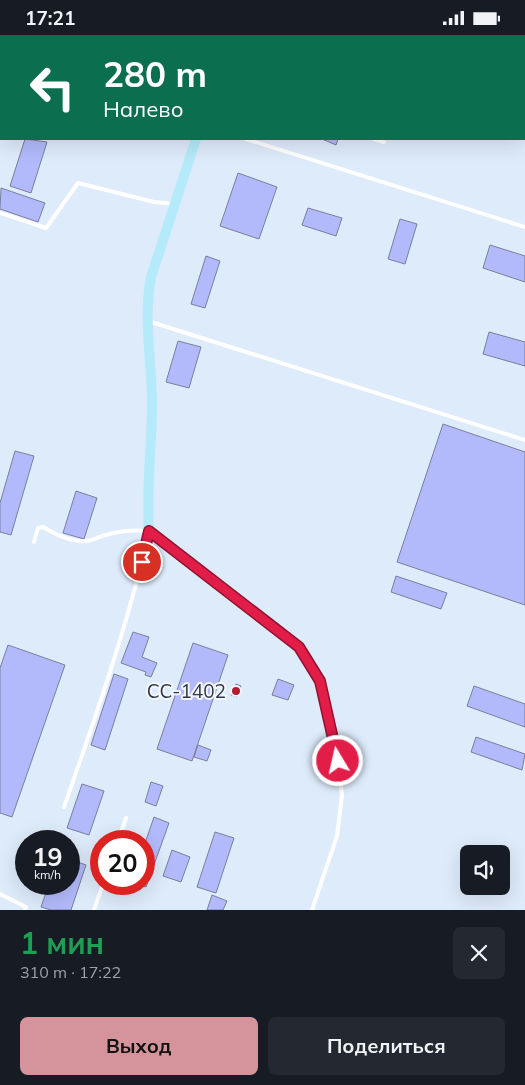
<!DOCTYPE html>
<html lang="ru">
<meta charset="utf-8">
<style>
body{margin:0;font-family:Mulish,sans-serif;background:#242831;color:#f1f3f6;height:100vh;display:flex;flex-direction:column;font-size:19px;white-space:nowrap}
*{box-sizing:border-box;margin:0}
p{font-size:16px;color:#9ea1a6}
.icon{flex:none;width:28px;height:28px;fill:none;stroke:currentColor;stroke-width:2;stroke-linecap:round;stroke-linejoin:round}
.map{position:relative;height:875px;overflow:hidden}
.sheet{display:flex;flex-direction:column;background:#171b24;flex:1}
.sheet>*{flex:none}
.hud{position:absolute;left:0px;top:0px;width:525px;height:105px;box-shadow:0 5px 20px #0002;background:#0b6e4f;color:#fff;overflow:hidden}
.buttons{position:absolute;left:460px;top:810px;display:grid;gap:10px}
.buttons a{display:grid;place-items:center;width:50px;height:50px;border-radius:8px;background:#171b24;box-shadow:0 5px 20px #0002;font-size:25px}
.speed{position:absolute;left:15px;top:795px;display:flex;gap:10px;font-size:25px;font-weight:700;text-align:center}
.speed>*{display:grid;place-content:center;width:65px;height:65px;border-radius:50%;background:#171b24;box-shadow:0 5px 20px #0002;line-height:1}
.speed small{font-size:12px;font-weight:400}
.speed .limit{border:8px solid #d22;background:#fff;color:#111}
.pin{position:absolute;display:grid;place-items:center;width:42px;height:42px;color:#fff;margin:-21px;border:2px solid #fff;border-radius:50%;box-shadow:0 1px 5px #0007}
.me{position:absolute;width:55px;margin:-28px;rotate:351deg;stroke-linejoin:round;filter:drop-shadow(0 0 4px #0008)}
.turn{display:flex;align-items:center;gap:18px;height:105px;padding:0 20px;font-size:22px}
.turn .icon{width:65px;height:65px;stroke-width:2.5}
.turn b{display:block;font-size:35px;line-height:42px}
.round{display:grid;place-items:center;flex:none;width:52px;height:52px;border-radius:8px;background:#242831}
.headline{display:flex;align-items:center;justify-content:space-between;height:85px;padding:0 20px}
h1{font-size:30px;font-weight:700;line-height:38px;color:#1e9e55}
.action{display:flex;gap:10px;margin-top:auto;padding:10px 20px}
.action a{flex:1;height:58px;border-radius:8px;background:#d5949c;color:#111;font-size:20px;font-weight:700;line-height:58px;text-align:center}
.action a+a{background:#242831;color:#f1f3f6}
.status{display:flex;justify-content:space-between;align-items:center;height:35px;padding:0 25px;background:#171b24;direction:ltr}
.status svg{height:14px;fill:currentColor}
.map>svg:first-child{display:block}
.building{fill:#b2bafb;stroke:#7b7f9c}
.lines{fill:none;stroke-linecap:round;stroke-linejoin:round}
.lane{stroke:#fff;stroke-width:4}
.secondary{stroke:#b4eafa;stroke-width:10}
.route-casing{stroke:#92132f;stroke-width:12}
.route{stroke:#e11d48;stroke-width:9}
.poi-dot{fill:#b21f2e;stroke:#f3f7fd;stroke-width:2}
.labels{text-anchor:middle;stroke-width:4;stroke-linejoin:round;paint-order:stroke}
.poi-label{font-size:19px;fill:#303843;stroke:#f3f7fd;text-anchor:end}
</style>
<div class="status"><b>17:21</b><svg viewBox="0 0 49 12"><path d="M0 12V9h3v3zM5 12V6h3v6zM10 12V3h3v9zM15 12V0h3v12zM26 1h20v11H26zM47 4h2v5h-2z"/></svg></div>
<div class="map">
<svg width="525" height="875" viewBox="0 0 525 875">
<rect width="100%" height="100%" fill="#deebfb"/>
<path class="building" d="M363 0H525V35L524 39V1Z
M25 104 47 107 31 158 10 151Z
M322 104H338L336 110Z
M238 138 277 152 259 204 220 191Z
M1 153 45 168 38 187 0 174Z
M308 173 342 183 336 201 302 190Z
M400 184 417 189 405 229 388 224Z
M490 210 525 221V247L483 233Z
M206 221 220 226 205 273 191 269Z
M489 297 525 307V331L483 319Z
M178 306 201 312 189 353 166 347Z
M443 389 525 417V570L397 527Z
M15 416 34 421 11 500 0 497V468Z
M76 456 97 463 84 504 63 498Z
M396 541 447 558 441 574 391 557Z
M133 597 149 602 142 622 157 628 151 642 145 640 146 637 121 628Z
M193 608 228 620 192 726 157 714Z
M8 610 65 630 12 782 0 778V633Z
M114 639 128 644 105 715 91 710Z
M278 644 294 650 288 665 272 660Z
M236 649 241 651 237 662 231 660Z
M474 651 525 669V692L467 671Z
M476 702 525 719 522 735 471 717Z
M198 710 211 715 207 726 194 722Z
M151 747 163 751 156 771 145 767Z
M82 749 104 756 89 800 67 793Z
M154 782 169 788 146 852 136 849H144V811Z
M215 797 234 803 216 858 197 852Z
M172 815 190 822 181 847 163 841Z
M69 824 86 830 71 875H51L41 872 49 849H69Z
M212 860 227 866 223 875H207Z"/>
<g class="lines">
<path class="lane" d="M246 104 525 192
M374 104 384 107
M0 178 46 193 78 148 154 167 174 169
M148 286 525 405
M34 507 38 493 43 492C54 498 66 505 79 506 90 508 97 502 106 500 120 496 135 495 149 496L299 612 320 646 336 710 342 760 337 801 312 875
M64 772C96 681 127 592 149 498
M118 806 126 783
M0 859 26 872 25 875
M94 875 103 849"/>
<path class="secondary" d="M229 1 230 0
M149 496C146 453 152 411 152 369 152 326 143 285 151 242L196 104"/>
</g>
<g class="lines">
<defs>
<path id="route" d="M142 527 149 496 299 612 320 646 338 726"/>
</defs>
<use href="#route" class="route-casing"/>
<use href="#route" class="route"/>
</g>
<circle class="poi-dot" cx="236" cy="656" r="5"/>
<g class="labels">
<g class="poi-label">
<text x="226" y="663">СС-1402</text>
</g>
</g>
</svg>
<div class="buttons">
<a><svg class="icon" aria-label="sound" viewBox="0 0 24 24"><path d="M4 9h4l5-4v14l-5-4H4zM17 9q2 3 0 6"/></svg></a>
</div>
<div class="speed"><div>19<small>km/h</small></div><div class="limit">20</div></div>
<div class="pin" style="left:142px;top:527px;background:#d93025"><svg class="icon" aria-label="arrive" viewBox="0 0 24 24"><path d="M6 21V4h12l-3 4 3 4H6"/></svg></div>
<svg class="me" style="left:338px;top:726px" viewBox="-20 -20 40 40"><circle r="17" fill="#e11d48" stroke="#fff" stroke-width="3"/><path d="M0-11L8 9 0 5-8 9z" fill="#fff"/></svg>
<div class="hud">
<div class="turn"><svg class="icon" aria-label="left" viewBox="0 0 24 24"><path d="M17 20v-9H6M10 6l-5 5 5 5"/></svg><div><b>280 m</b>Налево</div></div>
</div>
</div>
<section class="sheet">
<div class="headline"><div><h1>1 мин</h1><p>310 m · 17:22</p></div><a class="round"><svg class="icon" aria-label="close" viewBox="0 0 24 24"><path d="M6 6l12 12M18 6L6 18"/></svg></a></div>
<div class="action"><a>Выход</a><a>Поделиться</a></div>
</section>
